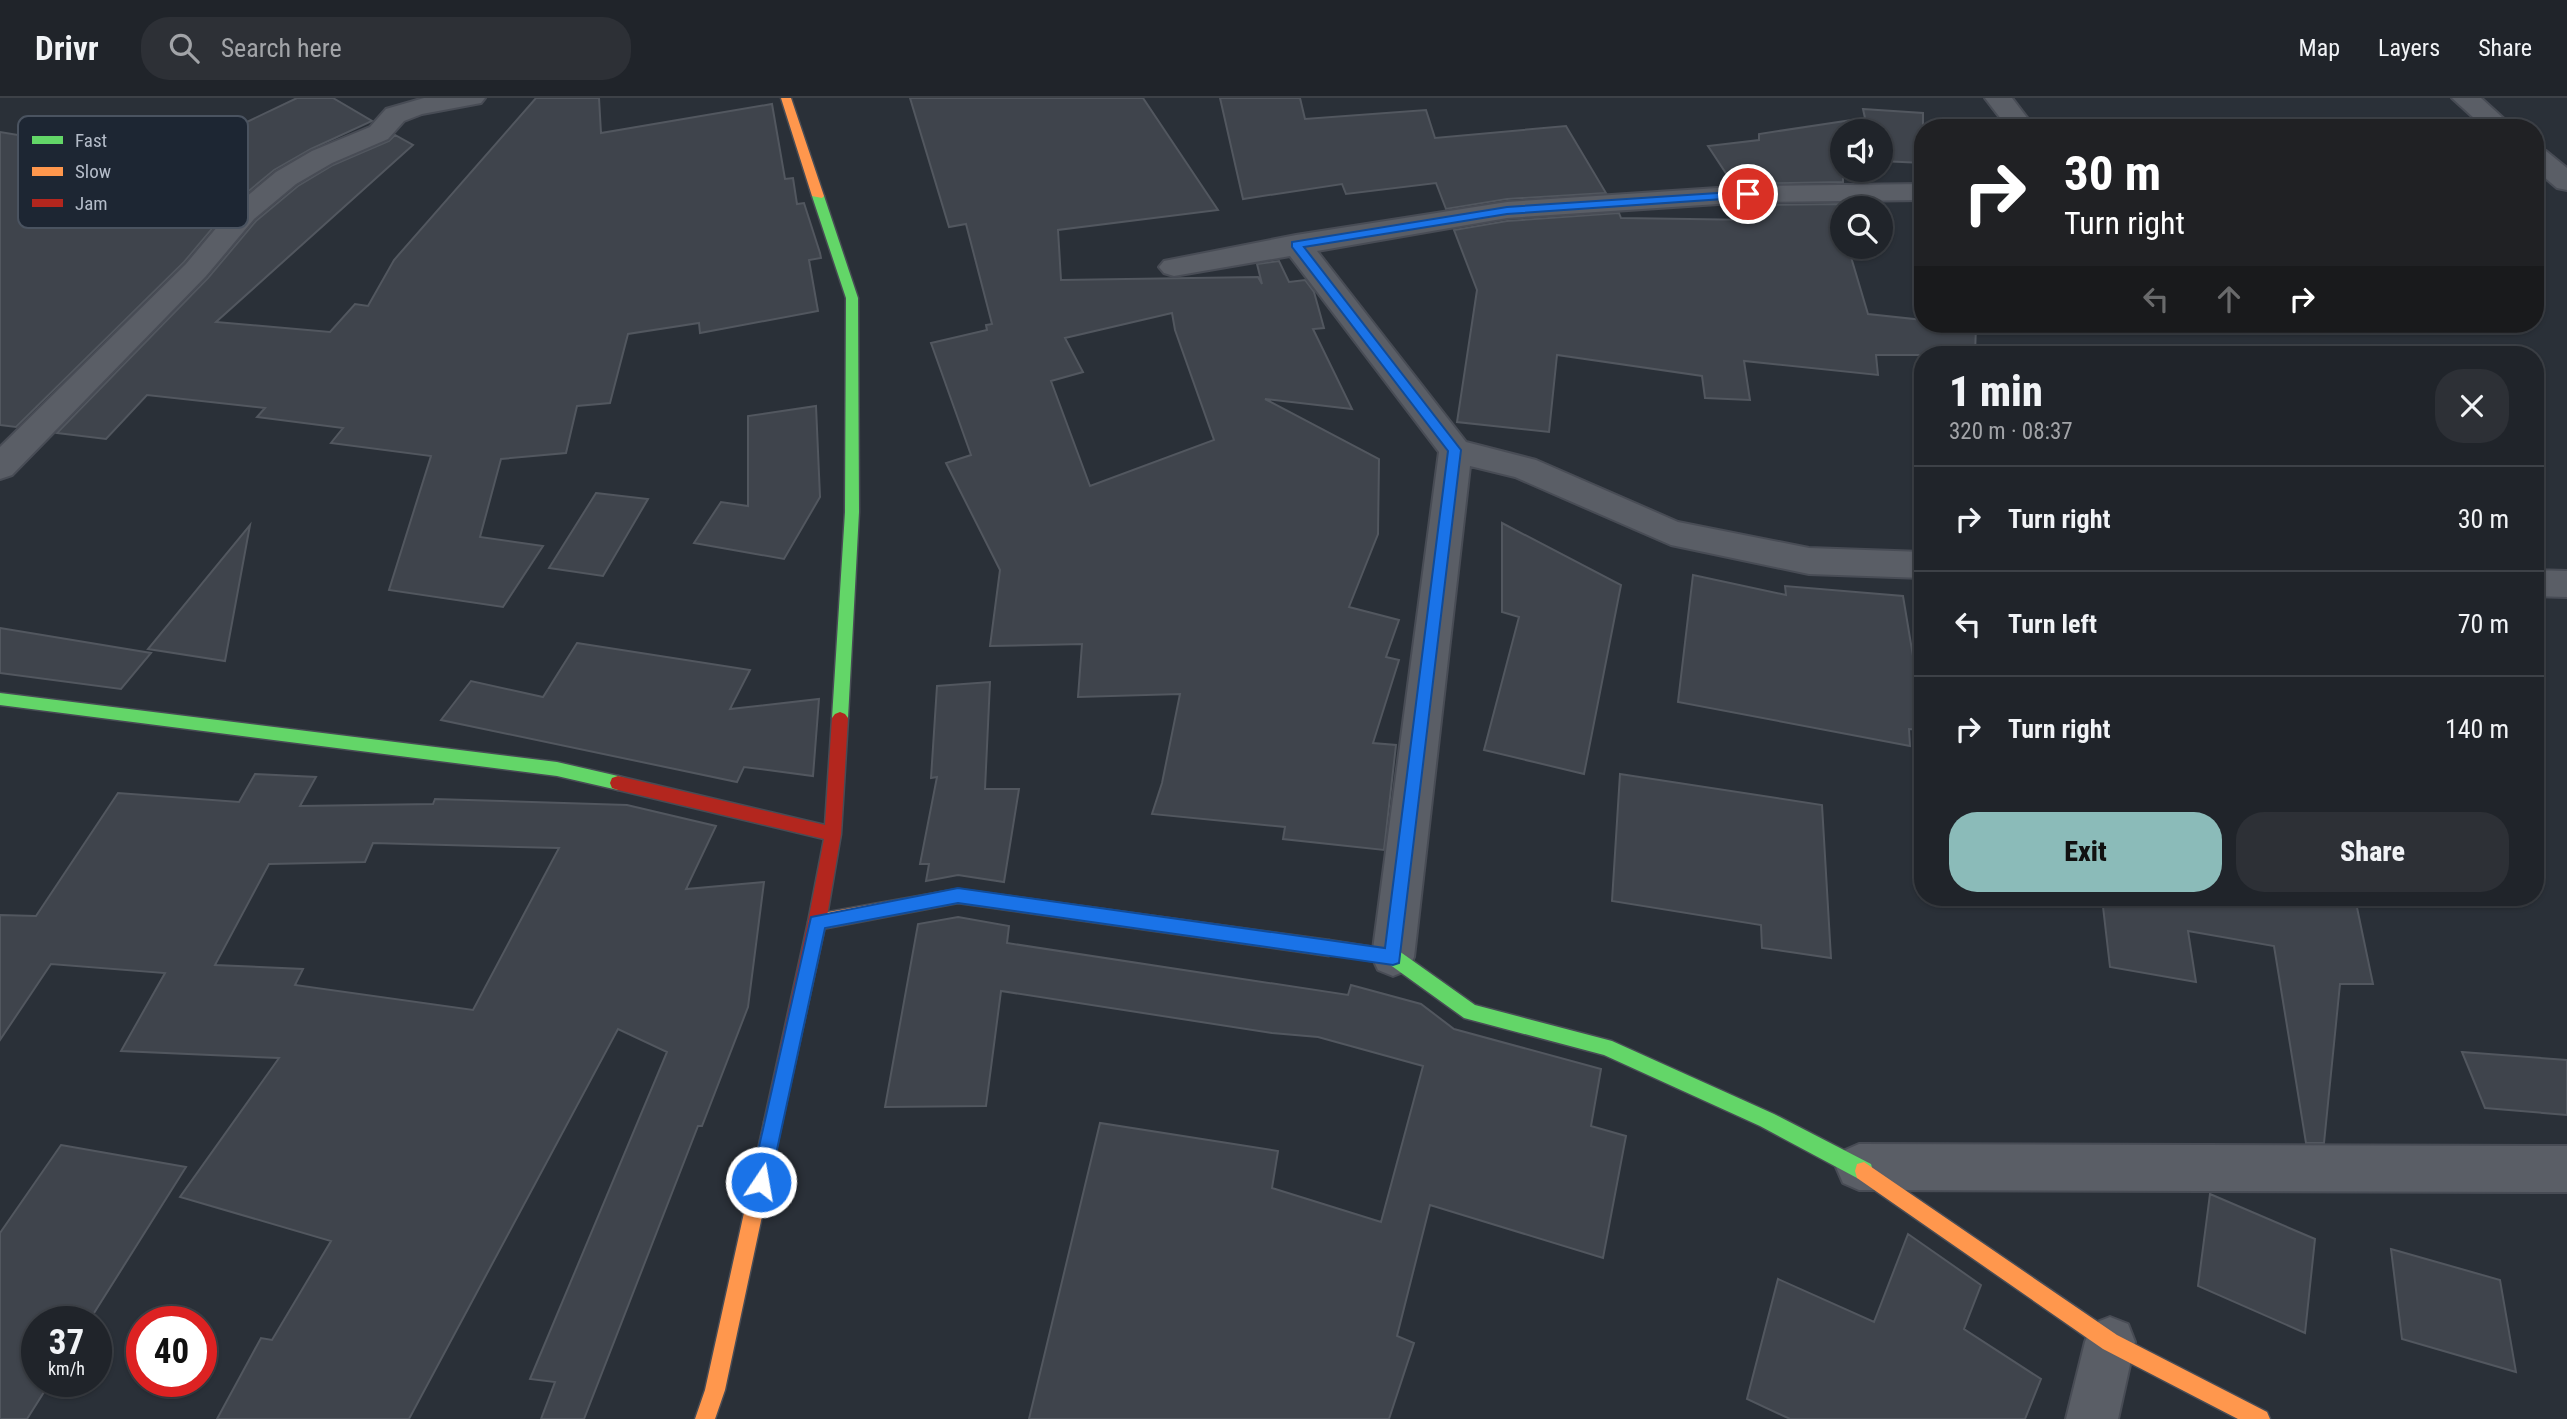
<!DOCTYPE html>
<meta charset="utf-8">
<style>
body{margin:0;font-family:"Roboto Condensed",sans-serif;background:#2d3036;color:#f1f3f6;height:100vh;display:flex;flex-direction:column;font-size:26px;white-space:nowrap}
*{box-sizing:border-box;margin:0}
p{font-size:23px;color:#a2a4a8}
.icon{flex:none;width:38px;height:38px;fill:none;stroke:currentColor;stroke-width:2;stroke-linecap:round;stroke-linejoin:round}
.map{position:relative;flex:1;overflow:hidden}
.side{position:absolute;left:1914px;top:248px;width:630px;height:560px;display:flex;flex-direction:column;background:#20242a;border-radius:28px;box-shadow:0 2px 5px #0004,0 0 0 2px #3d4147}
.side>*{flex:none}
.banner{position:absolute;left:1914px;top:21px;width:630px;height:214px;border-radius:28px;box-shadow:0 2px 5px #0004,0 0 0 2px #3d4147;background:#202124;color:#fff;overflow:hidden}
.fabs{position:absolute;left:1830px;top:21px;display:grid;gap:14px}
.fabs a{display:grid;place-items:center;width:63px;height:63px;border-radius:50%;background:#20242a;box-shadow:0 2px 5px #0004,0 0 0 2px #3d4147;font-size:35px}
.speed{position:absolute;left:21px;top:1208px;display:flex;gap:14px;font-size:35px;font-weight:700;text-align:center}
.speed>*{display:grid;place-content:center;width:91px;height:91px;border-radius:50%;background:#20242a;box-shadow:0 2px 5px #0004,0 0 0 2px #3d4147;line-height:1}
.speed small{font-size:18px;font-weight:400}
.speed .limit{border:10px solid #d22;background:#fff;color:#111}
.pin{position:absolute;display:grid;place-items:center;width:60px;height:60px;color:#fff;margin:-30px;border:4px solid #fff;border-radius:50%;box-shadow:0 2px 7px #0007}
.me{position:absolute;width:77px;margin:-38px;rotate:12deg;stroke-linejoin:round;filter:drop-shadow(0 0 5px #0008)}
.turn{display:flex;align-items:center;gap:24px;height:147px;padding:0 35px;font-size:32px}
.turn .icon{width:91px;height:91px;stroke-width:2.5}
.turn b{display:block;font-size:49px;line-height:60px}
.lanes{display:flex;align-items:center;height:66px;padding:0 35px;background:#0003;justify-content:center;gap:35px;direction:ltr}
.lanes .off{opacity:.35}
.round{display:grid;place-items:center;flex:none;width:74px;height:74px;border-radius:28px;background:#2d3036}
.headline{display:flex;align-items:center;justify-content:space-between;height:119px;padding:0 35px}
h1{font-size:42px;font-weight:800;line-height:52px}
.button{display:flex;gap:14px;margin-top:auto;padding:14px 35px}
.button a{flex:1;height:80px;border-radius:28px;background:#8bbbb9;color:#111;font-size:28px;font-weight:800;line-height:80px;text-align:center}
.button a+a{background:#2d3036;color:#f1f3f6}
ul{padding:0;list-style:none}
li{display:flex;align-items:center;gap:21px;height:105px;padding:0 35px;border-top:2px solid #3d4147}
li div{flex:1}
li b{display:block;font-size:26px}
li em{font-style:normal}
header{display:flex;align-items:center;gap:42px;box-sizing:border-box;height:98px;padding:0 35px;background:#20242a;border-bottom:2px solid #3d4147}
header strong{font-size:33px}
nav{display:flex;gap:38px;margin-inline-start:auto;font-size:24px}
.search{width:490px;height:63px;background:#2d3036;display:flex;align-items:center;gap:18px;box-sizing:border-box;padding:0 24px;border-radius:28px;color:#a2a4a8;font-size:26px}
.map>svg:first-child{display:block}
.building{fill:#3f444c;stroke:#52575f;stroke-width:2;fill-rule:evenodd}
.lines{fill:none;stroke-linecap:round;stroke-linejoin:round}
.street-casing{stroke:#484c55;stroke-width:4}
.fast-casing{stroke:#484c55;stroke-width:3}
.slow-casing{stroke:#484c55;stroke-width:3}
.jam-casing{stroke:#484c55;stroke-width:3}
.street{fill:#5a5e66;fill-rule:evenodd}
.fast{fill:#63d668;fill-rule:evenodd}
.slow{fill:#ff974d;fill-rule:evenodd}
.jam{fill:#b3261e;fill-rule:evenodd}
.route{fill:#1a73e8;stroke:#114b97;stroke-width:2}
.key{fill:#1d2633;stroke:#4a5360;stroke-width:2}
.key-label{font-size:19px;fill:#b4bcc9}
</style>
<header>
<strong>Drivr</strong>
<div class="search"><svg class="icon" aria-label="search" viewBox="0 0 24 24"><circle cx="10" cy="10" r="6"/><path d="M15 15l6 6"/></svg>Search here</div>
<nav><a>Map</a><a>Layers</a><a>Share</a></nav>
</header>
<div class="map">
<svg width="2567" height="1321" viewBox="0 0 2567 1321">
<rect width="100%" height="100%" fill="#2a3038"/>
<path class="building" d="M297 0H333L372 23 311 51 274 72 232 107 184 164 16 329 0 327V34L167 62Z
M536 0H599L601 35 772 6 785 81 793 80 797 106 804 105 820 155 821 160 809 162 818 213 700 235 699 225 628 236 610 305 577 308 566 355 501 361 480 439 543 448 503 509 389 492 431 358 331 345 343 330 257 319 265 310 147 297 106 341 57 335 208 180 256 123 298 88 333 67 389 43 395 37 413 47 216 224 330 234 355 206 368 208 394 162Z
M910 0H1143L1218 112 1058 132 1061 182 1258 179 1262 186 1257 166 1279 163 1289 184 1305 182 1314 194 1324 230 1313 231 1352 311 1265 301 1379 361 1378 436 1349 509 1399 522 1386 559 1399 562 1373 645 1396 647 1384 752 1283 741 1285 729 1152 716 1162 685 1180 596 1078 599 1082 546 990 548 1000 472 946 365 971 357 931 245 987 232 986 227 992 226 966 126 949 129ZM1172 215 1175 232 1214 342 1090 388 1051 283 1083 274 1065 240Z
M1220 0H1300L1305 21 1426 12 1435 40 1566 28 1606 95 1507 101 1446 111 1436 85 1346 96 1342 86 1243 101Z
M1863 11 1923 15V65L1881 63V33H1843V84L1733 86 1708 48 1759 42V36L1865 20Z
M1843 106V149H1848L1868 216 1923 222V226L1976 227 1975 257H1876L1878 277 1744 263 1750 302 1705 300 1702 278 1557 257 1549 334 1457 324 1477 192 1454 132 1507 123 1619 115 1621 120 1756 122 1746 107Z
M816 308 820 399 784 461 694 445 721 404 748 408V318Z
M596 395 648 401 603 478 549 470Z
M1502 425 1621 487 1584 676 1484 652 1519 519 1502 514Z
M250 427 225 563 148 551Z
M1693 477 1786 497 1785 488 1903 498 1923 618V632L1909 631 1910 648 1678 604Z
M0 530 151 555 121 591 0 575Z
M577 545 750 572 730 611 819 601 813 678 744 669 737 684 441 622 471 583 543 599Z
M990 584 985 691H1019L1004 784 958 777 926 783 929 766H920L937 679 931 680 937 588Z
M255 676 316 679 300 708 433 706 435 701 627 707 716 728 686 791 764 784 748 909 702 1028H698L584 1321H541L555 1284 530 1281 667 954 618 931 409 1321H217L261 1240 272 1242 331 1143 180 1099 279 960 121 953 165 875 51 866 0 942V817L36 818 118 695 239 704ZM373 745 559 750 473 912 295 887 303 871 215 867 269 766 365 764Z
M1620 676 1822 707 1831 860 1762 850 1761 827 1612 803Z
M2102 800H2355L2373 886H2340L2324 1045H2306L2274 848 2188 833 2196 884 2110 869Z
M958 819 1009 828 1007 845 1348 897 1351 887 1421 906 1454 931 1601 971 1591 1028 1626 1038 1603 1160 1430 1107 1397 1238 1414 1245 1389 1321H1029L1100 1025 1278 1053 1272 1090 1381 1124 1423 968 1318 939 1272 935 1001 893 986 1008 885 1009 918 826Z
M2462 954 2567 962V1017L2485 1010Z
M61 1047 186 1069 89 1223H37V1283H51L27 1321H0V1135Z
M2210 1096 2315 1141 2305 1235 2198 1188Z
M1908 1136 1981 1187 1964 1231 2041 1281 2025 1321H1790L1747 1301 1778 1181 1874 1224Z
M2391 1151 2500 1182 2516 1274 2402 1241Z"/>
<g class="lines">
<defs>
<path id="street" d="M424 0H485L481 5 422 16 404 23 388 41 332 65 296 86 254 121 206 178 12 377 0 381V349L186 166 234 109 276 74 312 53 370 29 386 11Z
M1985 0H2012L2035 30H2008Z
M2452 0H2481L2514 30H2485Z
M2536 51 2546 53 2567 70V92L2557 90 2536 72Z
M1923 86V102L1748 104 1507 120 1317 153 1466 344 1536 362 1678 424 1809 450 1923 454V480L1809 476 1671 447 1515 379 1470 368 1414 859 1408 872 1393 878 1378 872 1372 859 1439 354 1290 158 1174 178 1164 175 1159 169 1164 163 1296 137 1507 104 1748 88Z
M2536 472 2567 473V499L2536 498Z
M1859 1046 2567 1048V1094L1859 1092 1843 1085 1836 1069 1843 1053Z
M2110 1219 2128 1226 2135 1244 2118 1321H2066L2085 1244 2092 1226Z"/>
<path id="fast" d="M818 95 824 98 858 200 859 414 848 620 845 624H835L832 620 845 414 846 200 812 98Z
M0 595 557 664 618 678 624 680 626 685 624 690 618 692 557 678 0 607Z
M1329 842 1399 853 1475 907 1612 943 1774 1016 1871 1066 1873 1073 1871 1080 1864 1082 1857 1080 1760 1028 1604 957 1464 920 1389 866 1323 855 1320 850 1323 845Z"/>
<path id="slow" d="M781 0H791L824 98 822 100 812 98Z
M958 791 1329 842 1335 845 1338 850 1335 855 1329 858 958 805 817 832 811 829 808 824 811 819 817 816Z
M773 1015 780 1018 782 1024 725 1292 715 1321H695L705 1292 764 1024 766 1018Z
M1864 1064 2117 1237 2267 1314 2270 1321H2238L2103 1251 1857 1080 1855 1073 1857 1066Z"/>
<path id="jam" d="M840 614 845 616 848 620 841 736 826 824 782 1024 780 1030 773 1033 766 1030 764 1024 808 824 824 741 618 692 612 690 610 685 612 680 618 678 825 727 832 620 835 616Z"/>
</defs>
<use href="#street" class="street-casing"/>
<use href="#fast" class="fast-casing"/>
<use href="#slow" class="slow-casing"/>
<use href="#jam" class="jam-casing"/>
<use href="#street" class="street"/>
<use href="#fast" class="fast"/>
<use href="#slow" class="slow"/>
<use href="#jam" class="jam"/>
</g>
<path class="route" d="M1748 93 1752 94V99L1507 116 1304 149 1461 352 1399 865 1393 867 958 805 825 830 770 1084 768 1091 761 1094 754 1091 751 1084 811 819 958 790 1385 850 1448 353 1292 149V144L1507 109Z"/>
<rect x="18" y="18" width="230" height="112" rx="10" class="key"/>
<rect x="32" y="38" width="31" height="8" fill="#63d668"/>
<rect x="32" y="69" width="31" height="9" fill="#ff974d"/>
<rect x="32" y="101" width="31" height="8" fill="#b3261e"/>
<g class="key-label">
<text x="75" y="49">Fast</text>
<text x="75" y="80">Slow</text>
<text x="75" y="112">Jam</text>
</g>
</svg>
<div class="fabs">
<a><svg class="icon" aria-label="sound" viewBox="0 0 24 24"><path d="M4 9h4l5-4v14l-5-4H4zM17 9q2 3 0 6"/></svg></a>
<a><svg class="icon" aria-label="search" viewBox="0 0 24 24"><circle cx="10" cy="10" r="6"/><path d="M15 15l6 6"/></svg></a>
</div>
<div class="speed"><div>37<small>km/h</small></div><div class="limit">40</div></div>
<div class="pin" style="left:1748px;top:96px;background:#d93025"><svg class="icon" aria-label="arrive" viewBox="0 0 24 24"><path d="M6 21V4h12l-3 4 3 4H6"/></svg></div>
<svg class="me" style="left:761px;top:1084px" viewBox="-20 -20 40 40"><circle r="17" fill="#1a73e8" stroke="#fff" stroke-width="3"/><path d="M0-11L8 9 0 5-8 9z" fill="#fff"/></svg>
<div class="banner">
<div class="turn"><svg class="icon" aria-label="right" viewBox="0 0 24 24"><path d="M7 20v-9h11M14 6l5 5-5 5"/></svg><div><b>30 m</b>Turn right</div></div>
<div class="lanes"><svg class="icon off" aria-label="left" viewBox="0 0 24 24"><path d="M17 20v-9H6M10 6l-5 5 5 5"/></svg><svg class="icon off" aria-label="ahead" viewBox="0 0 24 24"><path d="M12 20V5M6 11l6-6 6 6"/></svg><svg class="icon" aria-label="right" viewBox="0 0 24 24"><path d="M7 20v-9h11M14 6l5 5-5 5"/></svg></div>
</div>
<section class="side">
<div class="headline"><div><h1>1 min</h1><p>320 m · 08:37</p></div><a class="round"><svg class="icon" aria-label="close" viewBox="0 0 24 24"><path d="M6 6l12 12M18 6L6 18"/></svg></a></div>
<ul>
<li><svg class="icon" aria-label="right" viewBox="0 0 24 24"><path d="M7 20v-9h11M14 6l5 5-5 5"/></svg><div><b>Turn right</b></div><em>30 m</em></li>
<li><svg class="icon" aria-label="left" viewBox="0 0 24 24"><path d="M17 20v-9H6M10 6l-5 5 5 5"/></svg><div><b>Turn left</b></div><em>70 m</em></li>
<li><svg class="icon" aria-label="right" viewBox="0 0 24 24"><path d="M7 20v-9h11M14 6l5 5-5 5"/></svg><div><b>Turn right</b></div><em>140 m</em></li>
</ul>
<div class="button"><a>Exit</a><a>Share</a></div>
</section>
</div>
